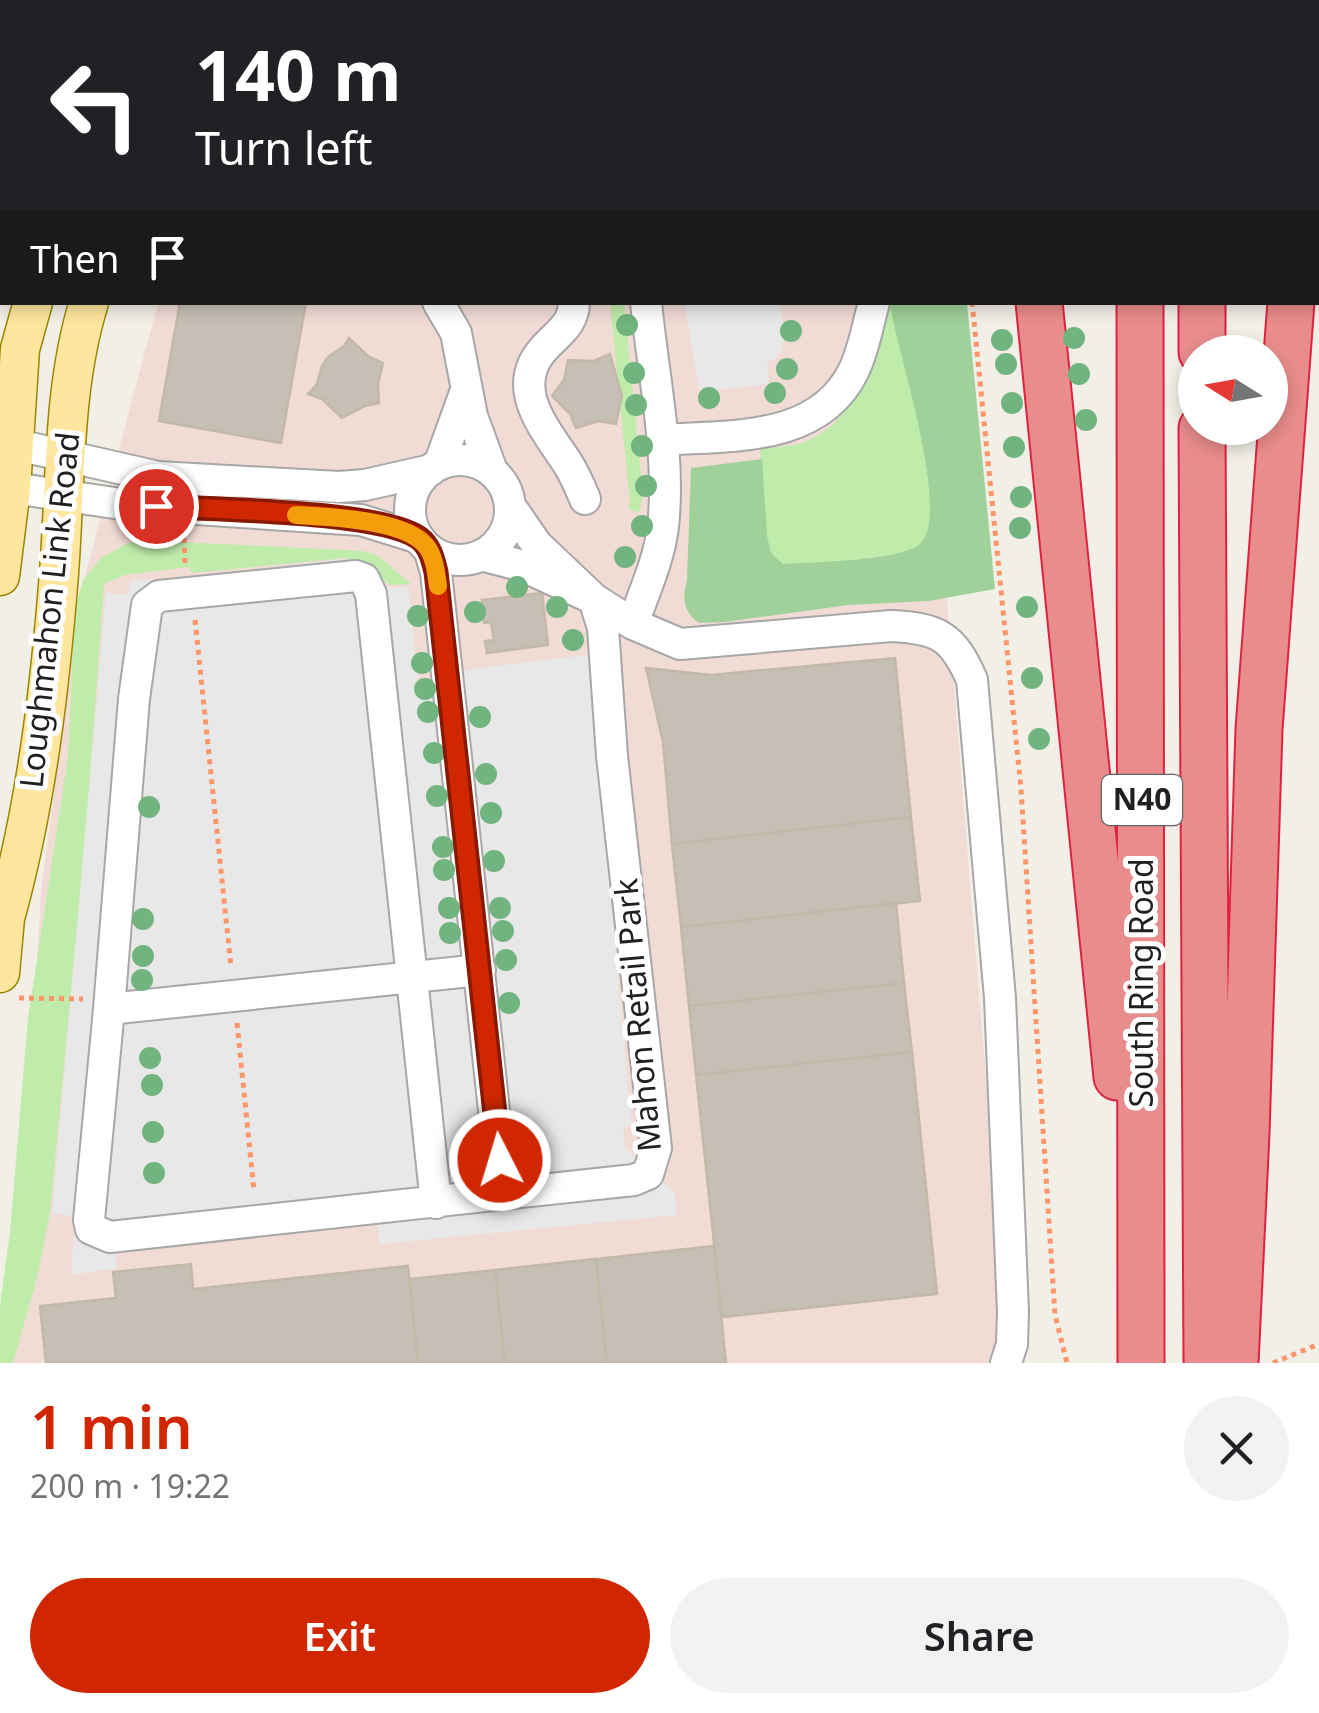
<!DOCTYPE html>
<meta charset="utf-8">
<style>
body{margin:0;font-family:"Noto Sans",sans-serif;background:#f2f2f2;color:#202124;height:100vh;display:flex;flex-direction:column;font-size:38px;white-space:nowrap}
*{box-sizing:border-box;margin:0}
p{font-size:32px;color:#757577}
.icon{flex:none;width:55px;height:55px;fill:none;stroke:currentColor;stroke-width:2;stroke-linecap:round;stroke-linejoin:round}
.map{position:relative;height:1363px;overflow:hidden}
.sheet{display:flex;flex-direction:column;background:#fff;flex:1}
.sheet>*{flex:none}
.hud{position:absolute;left:0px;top:0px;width:1320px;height:305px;box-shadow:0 5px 15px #0003;background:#202124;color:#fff;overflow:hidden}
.needle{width:65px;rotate:281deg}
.tools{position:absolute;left:1178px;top:335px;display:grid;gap:20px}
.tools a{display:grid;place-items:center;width:110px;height:110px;border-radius:50%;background:#fff;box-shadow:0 5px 15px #0003;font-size:50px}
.pin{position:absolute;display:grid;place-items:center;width:85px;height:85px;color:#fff;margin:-42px;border:5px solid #fff;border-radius:50%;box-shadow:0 2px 10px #0007}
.me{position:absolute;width:110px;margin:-55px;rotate:355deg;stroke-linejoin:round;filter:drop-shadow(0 0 8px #0008)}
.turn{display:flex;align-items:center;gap:35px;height:210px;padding:0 30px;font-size:45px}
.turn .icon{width:130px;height:130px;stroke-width:2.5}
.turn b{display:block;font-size:70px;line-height:85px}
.then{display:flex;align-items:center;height:95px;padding:0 30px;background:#0003;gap:20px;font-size:38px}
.round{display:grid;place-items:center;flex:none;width:105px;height:105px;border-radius:52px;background:#f2f2f2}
.summary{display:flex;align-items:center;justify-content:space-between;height:170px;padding:0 30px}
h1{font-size:60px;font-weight:600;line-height:75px;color:#d02700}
.action{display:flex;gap:20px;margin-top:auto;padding:20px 30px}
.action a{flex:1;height:115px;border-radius:60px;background:#d02700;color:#fff;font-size:40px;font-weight:600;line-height:115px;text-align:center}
.action a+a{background:#f2f2f2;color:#202124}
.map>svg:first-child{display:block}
.commercial{fill:#f1dbd5}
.grass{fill:#bfecab}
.forest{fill:#a0d19a}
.parking{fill:#e8e8e8}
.building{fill:#c6bfb5;stroke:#c3b9a8;stroke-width:2.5}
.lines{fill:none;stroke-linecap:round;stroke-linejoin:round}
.minor-casing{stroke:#a7a7a7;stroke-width:34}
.major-casing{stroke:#9c8500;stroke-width:41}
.highway-casing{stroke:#e02240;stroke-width:49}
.path{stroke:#fd956a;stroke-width:5;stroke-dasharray:5 5;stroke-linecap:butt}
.minor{stroke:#fff;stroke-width:30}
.major{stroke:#fee69e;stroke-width:38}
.highway{stroke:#e98c8c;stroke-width:45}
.tree{fill:#71b47f}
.route-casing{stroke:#871900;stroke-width:25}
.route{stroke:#d02700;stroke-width:18}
.slow{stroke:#f59e0b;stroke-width:18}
.labels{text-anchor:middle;stroke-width:10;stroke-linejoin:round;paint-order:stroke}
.shield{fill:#fff;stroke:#636363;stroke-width:2.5}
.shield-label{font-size:30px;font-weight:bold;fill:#202020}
.street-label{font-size:32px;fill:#202020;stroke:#fff}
</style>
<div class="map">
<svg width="1319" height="1363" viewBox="0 0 1319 1363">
<rect width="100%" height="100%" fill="#f1efe6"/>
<path class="commercial" d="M158 303H923L1009 1363H0V1344L20 1275 41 892 80 595Z"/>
<path class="grass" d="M610 303H624L643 494 639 513 628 508 630 503Z
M886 303H891C907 368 934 449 933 517 933 531 926 541 917 551L786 570 767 560 760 449C775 447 793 447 807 441 862 418 870 353 886 303Z
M161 541 363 551 377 555 411 584 389 585 368 564 345 558 192 573 190 567 125 575 104 584 86 832 50 1213 37 1278 13 1363H0V1306L10 1232 28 1018 68 757 75 607 83 580 101 558 128 543Z"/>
<path class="forest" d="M890 303H967L995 589 929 601 848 605 725 622 699 623C683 612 682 597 687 580L691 468 762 459 767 536 771 553 783 564C812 562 901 561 920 544 953 514 895 346 890 303Z"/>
<path class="parking" d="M0 0H129L2 2 0 232Z
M685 303H780L785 339 777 358 767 363 769 384 699 392Z
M344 559 365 564 388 588 409 587 418 682 479 668 588 655 632 1126 623 1127 625 1148 675 1193 677 1215 380 1244 377 1223 116 1251 117 1268 71 1275 75 1216 52 1214 106 593 128 595 130 580 183 578Z"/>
<path class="building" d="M340 0H452L455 2H339Z
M650 0H877L878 2H650Z
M180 302H306L281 443 159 421Z
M349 338 369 357 383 363 378 384 379 403 365 406 342 418 322 399 308 394 317 384 322 366 328 357 344 346Z
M610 354 622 396 616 424 599 421 576 428 570 414 552 396 564 380 568 360 594 361Z
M542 593 548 645 487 653 485 641 494 640 491 622 484 623 482 600Z
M895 658 911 817 672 844 663 742 646 668 711 675Z
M911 817 920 901 681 927 672 844Z
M896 903 904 983 689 1006 681 927Z
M904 983 912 1052 696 1075 689 1006Z
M912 1052 937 1294 722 1317 696 1075Z
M714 1246 726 1363H607L596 1259Z
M596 1259 607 1363H505L495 1270Z
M191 1264 193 1289 408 1266 418 1363H46L40 1306 116 1298 113 1272Z
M495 1270 505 1363H418L409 1279Z"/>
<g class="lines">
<defs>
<path id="minor" d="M616 0V2
M891 0V2
M520 2H531
M438 302 456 333 472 416 492 471
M574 302C574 327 554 335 541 352 510 391 547 431 568 464 575 475 580 487 585 499
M661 440C730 435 819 443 854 370 864 349 868 324 874 302
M0 441 158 477 339 487 365 485 431 470
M410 510a50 50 0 1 1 100 0a50 50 0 1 1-100 0Z
M439 465 466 390
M0 486 121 504 361 520 419 538
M429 549 436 572 503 1194 634 1180 648 1174 656 1148 612 756 603 628 594 599 537 545 510 506
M481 555 523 566 594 599 633 624 680 644 891 626C938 628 953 636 972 680L1000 998 1013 1312 1012 1344 1006 1363
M633 624C644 592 659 560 663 527 671 454 653 376 646 302
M480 970 109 1009 89 1220 91 1229 110 1237 503 1194
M109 1009 134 699 147 605 159 596 356 576 364 579 371 594 436 1203"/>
<path id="major" d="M194 2 196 0
M248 2 250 0
M0 576 11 488 20 349 33 302
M5 918C36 806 50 689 59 573 66 483 62 389 89 302
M0 973 5 918 3 896"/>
<path id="highway" d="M1006 0 1007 2
M1137 0V2
M1202 0V2
M1317 2V0
M1039 302 1117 1077
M1140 302 1141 1363
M1202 352V302
M1202 428 1207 1360
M1235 1363 1246 1133 1259 729 1291 302"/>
</defs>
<use href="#minor" class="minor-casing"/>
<use href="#major" class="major-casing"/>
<use href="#highway" class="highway-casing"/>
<path class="path" d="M939 0V2
M972 302 1021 789 1055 1315 1067 1363
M184 538 185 565
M195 620 231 967
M19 998 83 999
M237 1023 254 1191
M1273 1363 1319 1344"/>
<use href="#minor" class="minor"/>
<use href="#major" class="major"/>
<use href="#highway" class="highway"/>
</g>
<g class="tree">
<circle cx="627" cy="325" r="11"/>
<circle cx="791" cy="331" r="11"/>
<circle cx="1074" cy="338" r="11"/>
<circle cx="1002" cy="340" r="11"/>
<circle cx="1006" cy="364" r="11"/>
<circle cx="787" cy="369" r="11"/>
<circle cx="634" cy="373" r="11"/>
<circle cx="1079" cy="374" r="11"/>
<circle cx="775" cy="393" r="11"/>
<circle cx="709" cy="398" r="11"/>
<circle cx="1012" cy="403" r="11"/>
<circle cx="636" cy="405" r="11"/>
<circle cx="1086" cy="420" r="11"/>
<circle cx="642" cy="446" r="11"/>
<circle cx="1014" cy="447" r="11"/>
<circle cx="646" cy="486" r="11"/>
<circle cx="1021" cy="497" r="11"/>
<circle cx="642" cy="526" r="11"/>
<circle cx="1020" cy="528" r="11"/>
<circle cx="625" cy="557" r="11"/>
<circle cx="517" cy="587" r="11"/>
<circle cx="557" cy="607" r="11"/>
<circle cx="1027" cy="607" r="11"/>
<circle cx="475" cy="612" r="11"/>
<circle cx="418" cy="616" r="11"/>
<circle cx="573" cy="640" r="11"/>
<circle cx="422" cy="663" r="11"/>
<circle cx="1032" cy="678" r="11"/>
<circle cx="425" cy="689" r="11"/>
<circle cx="428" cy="712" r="11"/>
<circle cx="480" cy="717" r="11"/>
<circle cx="1039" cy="739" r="11"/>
<circle cx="434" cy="753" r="11"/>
<circle cx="486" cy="774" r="11"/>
<circle cx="437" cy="796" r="11"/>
<circle cx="149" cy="807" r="11"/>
<circle cx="491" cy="813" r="11"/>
<circle cx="443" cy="847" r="11"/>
<circle cx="494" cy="861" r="11"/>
<circle cx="444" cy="870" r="11"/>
<circle cx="449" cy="908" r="11"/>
<circle cx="500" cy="908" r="11"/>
<circle cx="143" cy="919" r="11"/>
<circle cx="503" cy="931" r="11"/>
<circle cx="450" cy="933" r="11"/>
<circle cx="143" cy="956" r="11"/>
<circle cx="506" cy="960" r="11"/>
<circle cx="142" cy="980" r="11"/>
<circle cx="509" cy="1003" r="11"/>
<circle cx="150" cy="1058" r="11"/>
<circle cx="152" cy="1085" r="11"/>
<circle cx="153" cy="1132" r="11"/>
<circle cx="154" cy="1173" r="11"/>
</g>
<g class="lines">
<defs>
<path id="route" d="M156 506C211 510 379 510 419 538 430 546 433 560 436 572L500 1160"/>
</defs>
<use href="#route" class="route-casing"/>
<use href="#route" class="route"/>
<path class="slow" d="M296 515C329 517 406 519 427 547 435 558 436 573 438 586"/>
</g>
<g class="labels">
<rect class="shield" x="1102" y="775" width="80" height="50" rx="8"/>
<g class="shield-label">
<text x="1142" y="810">N40</text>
</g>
<g class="street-label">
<text transform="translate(50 610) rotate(-84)" y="11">Loughmahon Link Road</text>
<text transform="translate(1142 983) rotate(-90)" y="11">South Ring Road</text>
<text transform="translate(638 1015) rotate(-95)" y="11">Mahon Retail Park</text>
</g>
</g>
</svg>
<div class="tools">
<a><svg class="needle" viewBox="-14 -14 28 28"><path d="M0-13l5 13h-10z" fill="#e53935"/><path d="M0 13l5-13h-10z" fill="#757577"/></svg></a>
</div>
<div class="pin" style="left:156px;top:506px;background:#d93025"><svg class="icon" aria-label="arrive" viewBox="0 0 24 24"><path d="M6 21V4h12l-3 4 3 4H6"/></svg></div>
<svg class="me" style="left:500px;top:1160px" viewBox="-20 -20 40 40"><circle r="17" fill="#d02700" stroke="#fff" stroke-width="3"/><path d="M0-11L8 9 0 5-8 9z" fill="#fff"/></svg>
<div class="hud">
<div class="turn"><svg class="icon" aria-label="left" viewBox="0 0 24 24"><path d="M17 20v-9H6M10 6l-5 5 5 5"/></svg><div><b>140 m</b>Turn left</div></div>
<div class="then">Then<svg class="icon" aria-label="arrive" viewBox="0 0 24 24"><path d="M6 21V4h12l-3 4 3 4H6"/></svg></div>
</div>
</div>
<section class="sheet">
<div class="summary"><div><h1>1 min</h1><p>200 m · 19:22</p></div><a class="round"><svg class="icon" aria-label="close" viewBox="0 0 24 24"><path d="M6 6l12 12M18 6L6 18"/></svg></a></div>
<div class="action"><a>Exit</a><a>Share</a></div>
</section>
